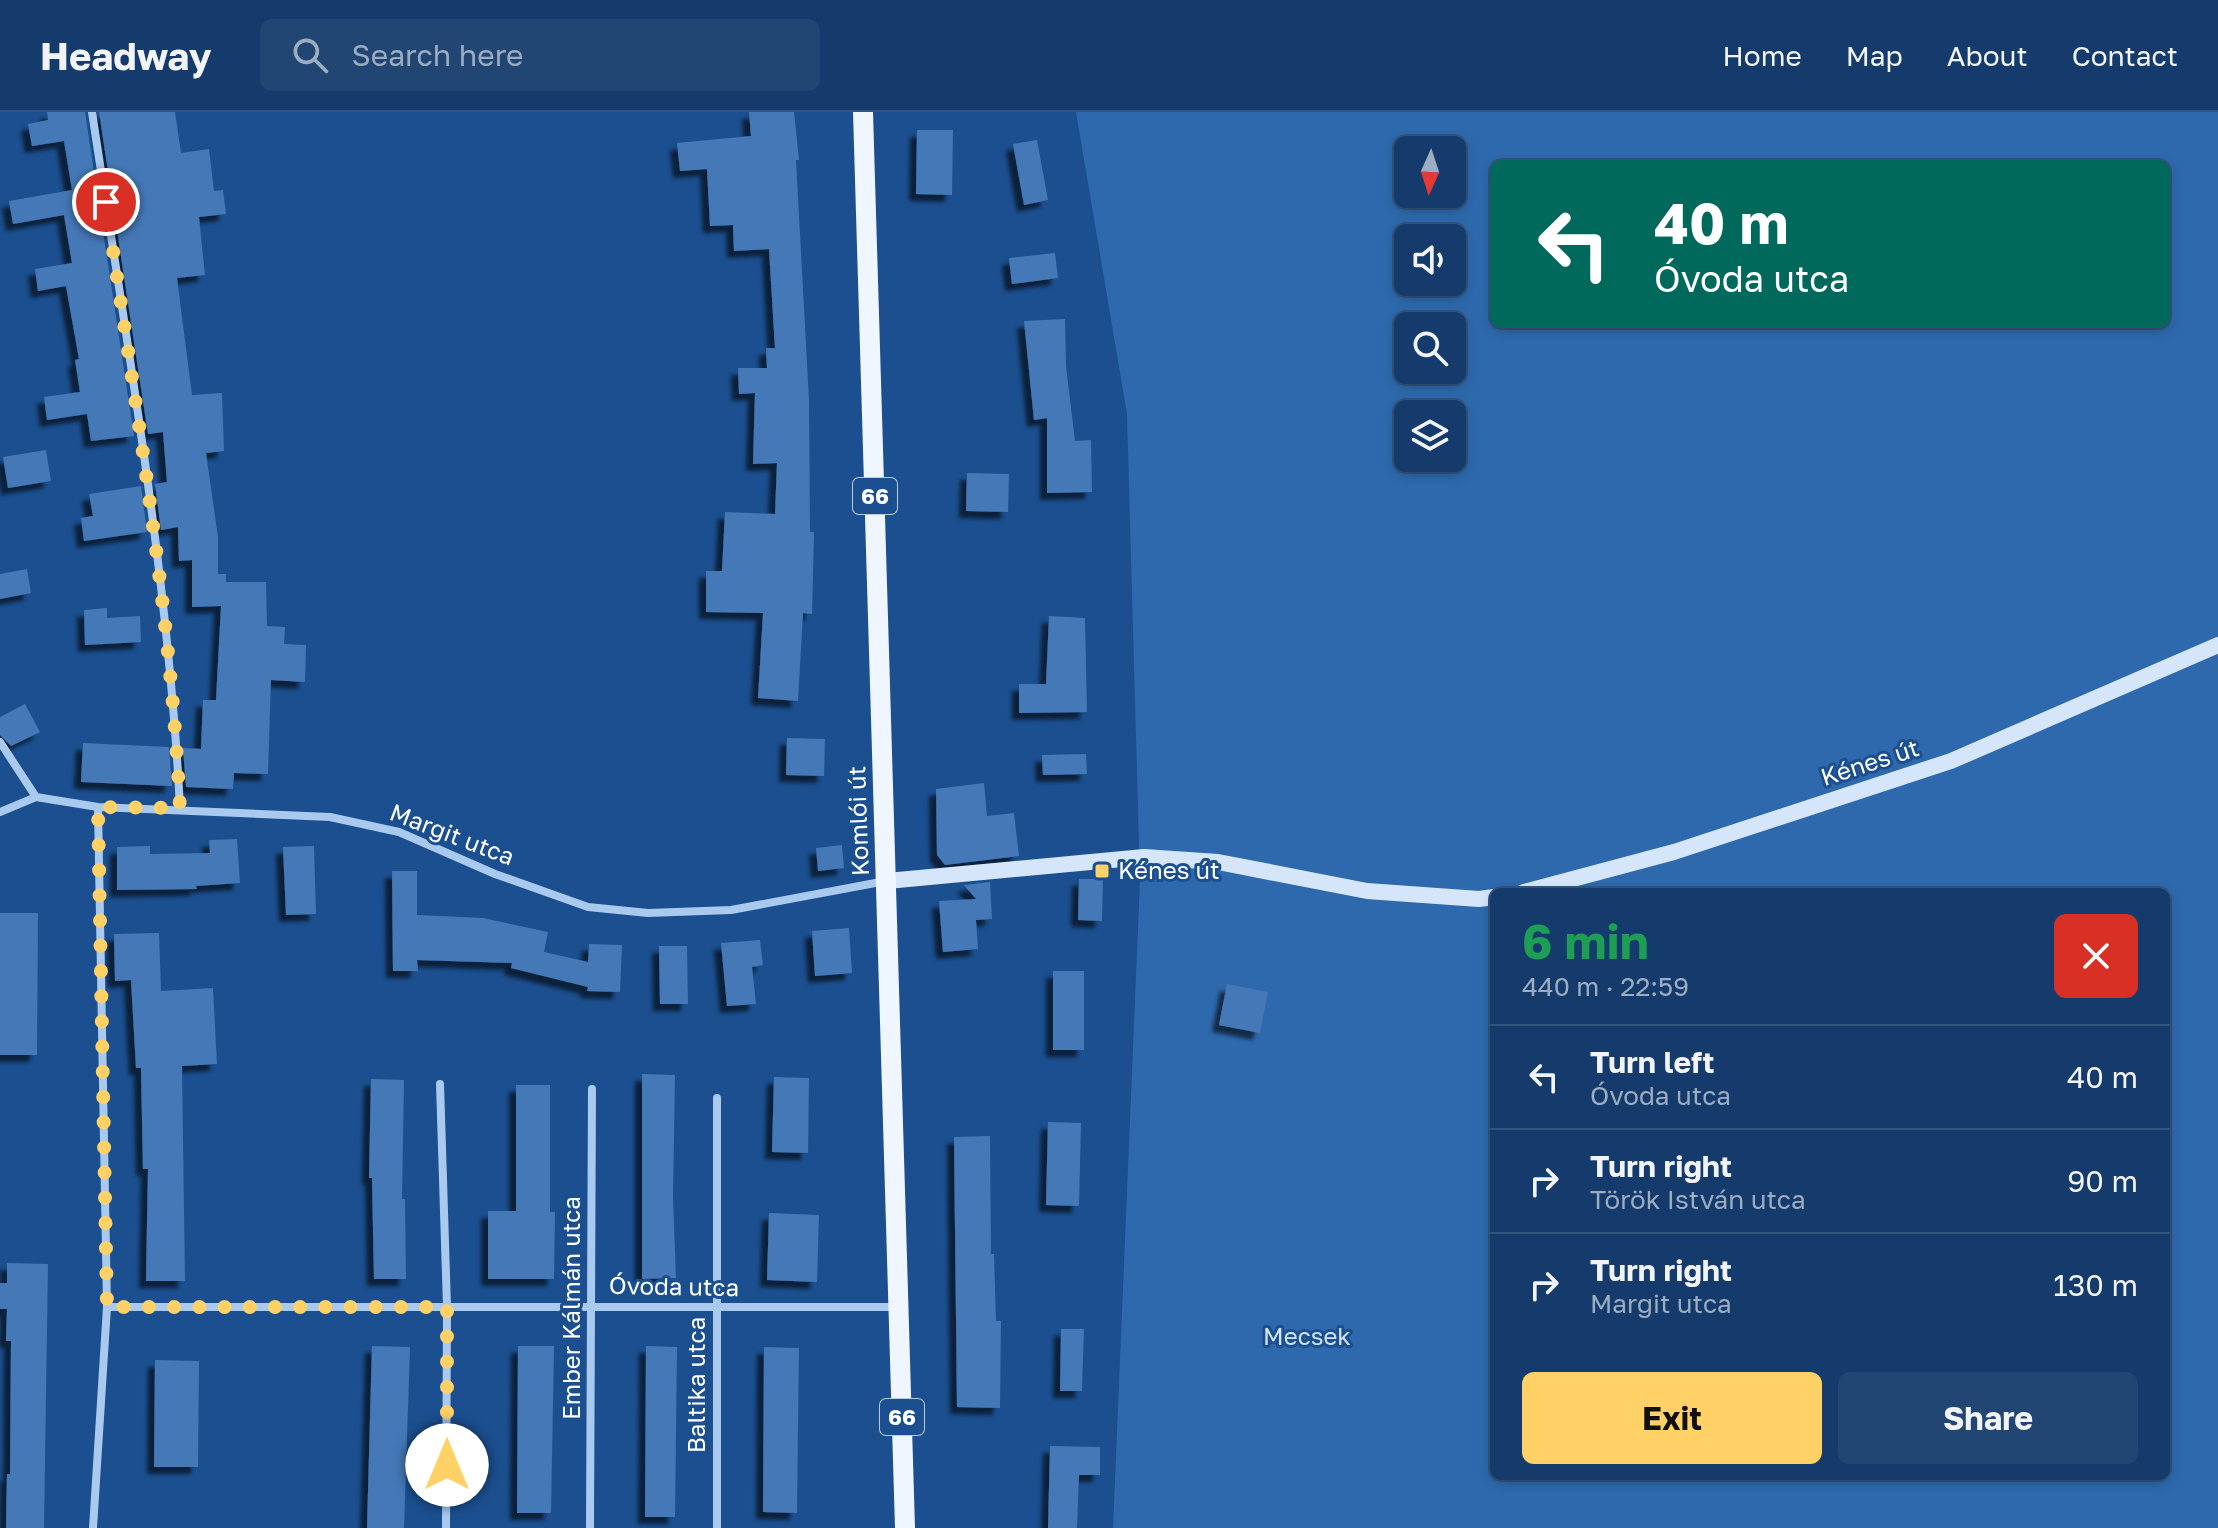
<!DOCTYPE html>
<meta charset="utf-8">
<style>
body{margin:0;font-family:"Golos Text",sans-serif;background:#214673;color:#f1f3f6;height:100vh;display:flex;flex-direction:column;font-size:30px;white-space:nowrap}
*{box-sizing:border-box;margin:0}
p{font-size:26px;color:#9dadc1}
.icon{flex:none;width:44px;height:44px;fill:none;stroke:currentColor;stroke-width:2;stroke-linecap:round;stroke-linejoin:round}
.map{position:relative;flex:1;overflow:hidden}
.drawer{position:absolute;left:1490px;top:776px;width:680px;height:592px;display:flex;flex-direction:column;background:#143b6b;border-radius:12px;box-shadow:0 4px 12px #0003,0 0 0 2px #33557e}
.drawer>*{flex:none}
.top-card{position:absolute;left:1490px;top:48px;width:680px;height:168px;border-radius:12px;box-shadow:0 4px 12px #0003,0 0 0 2px #33557e;background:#00695c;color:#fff;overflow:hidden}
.needle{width:52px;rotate:183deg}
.controls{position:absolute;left:1394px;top:24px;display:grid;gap:16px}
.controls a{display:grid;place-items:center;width:72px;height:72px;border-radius:12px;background:#143b6b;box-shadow:0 4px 12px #0003,0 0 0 2px #33557e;font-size:40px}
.pin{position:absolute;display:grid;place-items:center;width:68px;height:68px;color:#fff;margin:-34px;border:4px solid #fff;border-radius:50%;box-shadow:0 2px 8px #0007}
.me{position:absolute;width:88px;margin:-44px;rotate:0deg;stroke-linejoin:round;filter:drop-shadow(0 0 6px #0008)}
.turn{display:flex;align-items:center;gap:28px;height:168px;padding:0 32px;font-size:36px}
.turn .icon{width:104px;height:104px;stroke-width:2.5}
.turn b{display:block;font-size:56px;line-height:68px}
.round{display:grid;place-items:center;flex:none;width:84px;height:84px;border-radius:12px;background:#214673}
.overview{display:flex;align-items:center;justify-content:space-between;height:136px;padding:0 32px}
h1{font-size:48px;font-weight:700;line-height:60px;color:#1e9e55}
.primary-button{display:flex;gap:16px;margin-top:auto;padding:16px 32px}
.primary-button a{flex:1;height:92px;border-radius:12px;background:#ffd166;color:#111;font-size:32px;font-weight:700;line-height:92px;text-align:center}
.primary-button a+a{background:#214673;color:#f1f3f6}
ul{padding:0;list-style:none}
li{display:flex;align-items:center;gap:24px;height:104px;padding:0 32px;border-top:2px solid #33557e}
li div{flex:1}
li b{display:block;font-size:30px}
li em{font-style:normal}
header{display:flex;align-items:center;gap:48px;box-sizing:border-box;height:112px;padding:0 40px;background:#143b6b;border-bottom:2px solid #33557e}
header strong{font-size:38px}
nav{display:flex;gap:44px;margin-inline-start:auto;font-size:28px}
.search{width:560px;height:72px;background:#214673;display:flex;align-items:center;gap:20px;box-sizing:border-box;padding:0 28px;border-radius:12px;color:#9dadc1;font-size:30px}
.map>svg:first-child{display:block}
.green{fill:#2e69ad;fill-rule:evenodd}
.building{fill:#4478b7;filter:url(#shadow)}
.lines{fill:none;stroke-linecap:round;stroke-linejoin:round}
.street{stroke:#a9c9ee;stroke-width:8}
.secondary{stroke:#d6e6fa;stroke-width:16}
.primary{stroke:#f0f6ff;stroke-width:20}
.route{stroke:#ffd166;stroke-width:14;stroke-dasharray:0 25.2}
.poi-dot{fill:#ffd166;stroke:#1b4f8f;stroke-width:3}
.labels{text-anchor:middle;stroke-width:6;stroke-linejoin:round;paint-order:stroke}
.shield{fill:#1b4f8f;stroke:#bbcadd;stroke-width:2}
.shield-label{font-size:22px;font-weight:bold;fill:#fff}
.street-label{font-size:24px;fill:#fff;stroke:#1b4f8f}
.poi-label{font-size:24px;fill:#fff;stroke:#1b4f8f;text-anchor:start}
.park-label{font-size:24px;fill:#cfe3fa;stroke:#1b4f8f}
</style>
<header>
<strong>Headway</strong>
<div class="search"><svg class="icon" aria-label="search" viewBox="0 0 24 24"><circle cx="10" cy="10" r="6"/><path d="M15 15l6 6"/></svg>Search here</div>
<nav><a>Home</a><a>Map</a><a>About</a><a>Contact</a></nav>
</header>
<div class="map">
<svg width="2218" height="1416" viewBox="0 0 2218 1416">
<defs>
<filter id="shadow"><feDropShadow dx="-7" dy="7" stdDeviation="2" flood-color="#0009"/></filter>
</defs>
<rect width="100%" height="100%" fill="#1b4f8f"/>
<path class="green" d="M1076 0H2218V1416H1113L1140 768 1127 302ZM1408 38H1452V82H1408ZM1494 52H2166V212H1494ZM1408 126H1452V170H1408ZM1408 214H1452V258H1408ZM1408 302H1452V346H1408ZM1494 780H2166V1364H1494Z"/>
<path class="building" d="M47 0H85L134 324 91 329 87 302 47 308 44 285 80 280 75 248 79 247 66 174 38 179 35 157 72 151 64 103 13 112 9 89 72 78 64 29 32 34 28 12 48 8Z
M99 0H175L181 41 209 37 214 79 223 78 226 102 199 105 205 163 177 166 192 283 222 281 224 339 206 341 218 425V462H226V470H266L267 514 285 515 284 532 306 533 305 570 271 568 268 662 234 661 233 677 186 675 183 636 201 637 203 588H216L221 494 192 495V448L179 449 178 415 161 418 155 372 167 370 163 320 148 322Z
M749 0H794L799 48H796L809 288 810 420H814L812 502 803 501 798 589 758 586 763 501 706 500V459H722L725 400 775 402 777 351 753 352 755 281 739 282 738 256H767L766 236H775L769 137 734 139 733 113 710 114 707 57 680 59 677 31 751 24Z
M917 18H953L952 83 916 82Z
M1037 28 1048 88 1024 93 1013 32Z
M1055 141 1058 166 1012 172 1009 146Z
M1065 207 1066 254 1075 329 1091 328 1092 380 1047 381V306L1034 308 1024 209Z
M46 338 51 369 8 376 3 345Z
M967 361 1009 362 1008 400 966 399Z
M141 374 147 420 84 429 81 406 93 404 89 382Z
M27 457 31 481 0 487V462Z
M107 496V506L140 504 141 530 85 533 84 498Z
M1049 504 1085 506 1087 600 1019 601V572H1046Z
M25 592 40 620 11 634 0 623V605Z
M787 626 825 627 824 664 786 663Z
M83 631 169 635 172 674 81 670Z
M1086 642 1087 662 1043 663 1042 643Z
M984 671 987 704 1014 701 1019 744 945 753 937 743 936 677Z
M237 727 240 771 196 774 197 777 117 778V735L150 734V742L210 741 209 728Z
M842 733 844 756 818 759 816 736Z
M314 734 316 802 286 803 283 735Z
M392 759H417V803L483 806 548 820 544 840 588 850 589 832 622 833 620 880 587 879 588 875 511 856 512 851 417 848 418 859H393Z
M1079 767H1103L1102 809 1078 808Z
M990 770 992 807 976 808 978 837 943 840 939 789 976 787 964 773Z
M0 801H38L37 943H0Z
M849 816 852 861 815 864 812 819Z
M159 821 161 879 213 876 217 952 182 954 185 1169H146L148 1057H143L141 956H136L131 868 115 869 114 822Z
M760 828 763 853 752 855 756 892 727 894 721 831Z
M659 834H687L688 892H660Z
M1053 859H1084V938H1053Z
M1227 872 1268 880 1260 921 1219 913Z
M642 962 675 963 673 1085 676 1166 642 1167Z
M774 965 809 966 808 1041 772 1040Z
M371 967 404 968 402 1087H405L406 1167H374L372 1066H369Z
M516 973H550V1100H555L554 1167H488V1099H516Z
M1048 1010 1081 1011 1079 1094 1046 1093Z
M990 1024 991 1142H994L996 1209H1001L1000 1296 957 1295 954 1025Z
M769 1101 819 1103 817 1170 767 1168Z
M7 1151 48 1152 44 1416H6L7 1362H10L11 1229H6L7 1197H0V1171H7Z
M1061 1217H1084L1082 1279H1060Z
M372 1234 410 1235 404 1416H367Z
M518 1234H554L551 1401H517Z
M646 1234 677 1235 675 1405H645Z
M764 1235 799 1236 797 1401 763 1400Z
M155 1248 199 1249 198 1355H154Z
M1050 1334 1100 1335V1363H1079L1077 1416H1048Z"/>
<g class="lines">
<path class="street" d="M92 0C127 232 168 462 180 696
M0 630 36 685
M0 700 36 685 98 695 330 705 399 720 495 762 588 795 648 801 731 798 886 769
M440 972 447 1195 446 1416
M107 1195H900
M93 1416 107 1195 98 695
M590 1416 592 977
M717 1416V986"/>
<path class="secondary" d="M887 769 1144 745 1218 750 1367 779 1479 787 1494 785
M1524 780 1674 740 1951 649 2218 533"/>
<path class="primary" d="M863 0 905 1416"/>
</g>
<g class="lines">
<path class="route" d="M106 90C135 292 170 492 180 696L98 695 107 1195H447V1353"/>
</g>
<rect class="poi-dot" x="1094" y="751" width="16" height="16" rx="4"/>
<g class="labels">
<g class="shield">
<rect x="853" y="366" width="44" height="36" rx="6"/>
<rect x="880" y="1287" width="44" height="36" rx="6"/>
</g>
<g class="shield-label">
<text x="875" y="392">66</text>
<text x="902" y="1313">66</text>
</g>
<g class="street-label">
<text transform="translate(1870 651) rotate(-18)" y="8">Kénes út</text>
<text transform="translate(859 709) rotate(-92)" y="8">Komlói út</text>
<text transform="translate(452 723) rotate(21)" y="8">Margit utca</text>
<text transform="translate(674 1175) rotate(1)" y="8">Óvoda utca</text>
<text transform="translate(572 1196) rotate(-90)" y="8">Ember Kálmán utca</text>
<text transform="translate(697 1273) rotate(-90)" y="8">Baltika utca</text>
</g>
<g class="poi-label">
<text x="1118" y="767">Kénes út</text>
</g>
<g class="park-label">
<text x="1307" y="1233">Mecsek</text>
</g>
</g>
</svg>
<div class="controls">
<a><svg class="needle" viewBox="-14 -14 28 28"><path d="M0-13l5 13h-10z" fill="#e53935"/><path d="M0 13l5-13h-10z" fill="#9dadc1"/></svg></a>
<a><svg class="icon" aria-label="sound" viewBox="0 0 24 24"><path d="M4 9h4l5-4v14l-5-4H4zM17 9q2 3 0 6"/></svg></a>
<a><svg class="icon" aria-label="search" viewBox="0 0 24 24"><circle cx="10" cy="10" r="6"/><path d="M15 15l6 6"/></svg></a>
<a><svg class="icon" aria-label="layers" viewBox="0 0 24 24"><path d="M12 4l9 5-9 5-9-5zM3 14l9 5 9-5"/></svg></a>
</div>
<div class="pin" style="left:106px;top:90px;background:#d93025"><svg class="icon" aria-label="arrive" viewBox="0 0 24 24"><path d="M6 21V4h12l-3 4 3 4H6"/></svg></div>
<svg class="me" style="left:447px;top:1353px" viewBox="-20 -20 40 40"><circle r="19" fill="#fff"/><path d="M0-13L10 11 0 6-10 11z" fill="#ffd166"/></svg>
<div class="top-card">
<div class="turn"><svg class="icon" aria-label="left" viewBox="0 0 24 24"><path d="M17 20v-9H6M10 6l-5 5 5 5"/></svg><div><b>40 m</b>Óvoda utca</div></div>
</div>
<section class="drawer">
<div class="overview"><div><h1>6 min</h1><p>440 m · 22:59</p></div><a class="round" style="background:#d93025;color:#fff"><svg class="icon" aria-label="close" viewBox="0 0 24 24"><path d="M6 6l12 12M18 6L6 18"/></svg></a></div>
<ul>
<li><svg class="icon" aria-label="left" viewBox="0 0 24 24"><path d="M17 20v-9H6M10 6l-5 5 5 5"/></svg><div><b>Turn left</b><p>Óvoda utca</p></div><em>40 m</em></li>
<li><svg class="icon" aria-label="right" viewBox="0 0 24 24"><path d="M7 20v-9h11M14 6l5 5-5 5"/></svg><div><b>Turn right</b><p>Török István utca</p></div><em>90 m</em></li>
<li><svg class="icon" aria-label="right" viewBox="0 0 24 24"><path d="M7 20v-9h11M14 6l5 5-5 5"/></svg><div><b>Turn right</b><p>Margit utca</p></div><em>130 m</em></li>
</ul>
<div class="primary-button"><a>Exit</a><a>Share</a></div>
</section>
</div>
